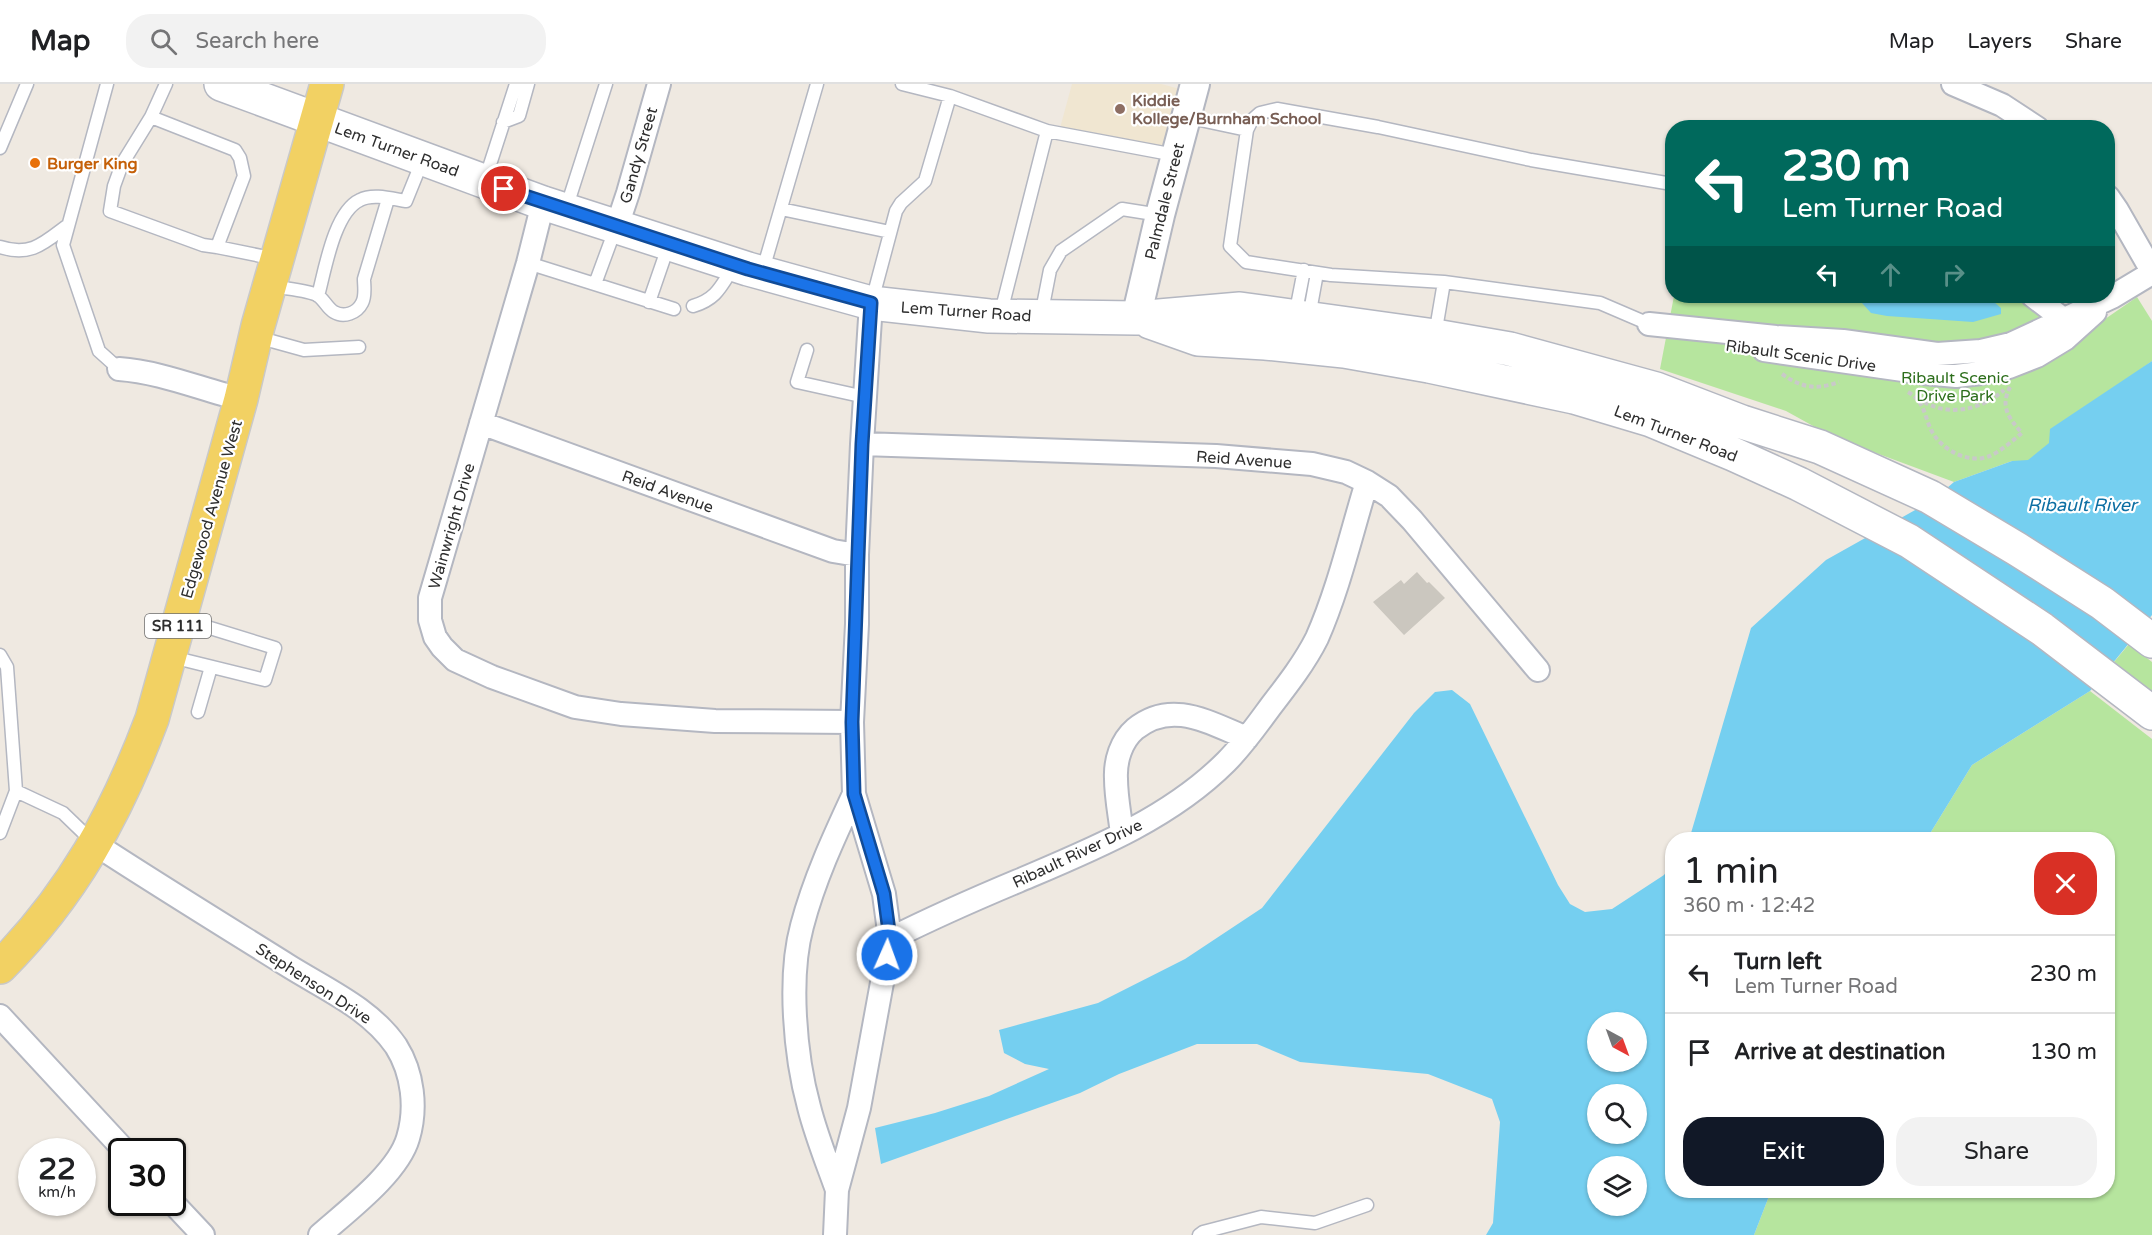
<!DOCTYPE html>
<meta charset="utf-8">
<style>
body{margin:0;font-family:"Varela Round",sans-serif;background:#f2f2f2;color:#202124;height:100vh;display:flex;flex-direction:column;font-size:22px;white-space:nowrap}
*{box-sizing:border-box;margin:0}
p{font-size:20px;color:#757577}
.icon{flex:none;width:33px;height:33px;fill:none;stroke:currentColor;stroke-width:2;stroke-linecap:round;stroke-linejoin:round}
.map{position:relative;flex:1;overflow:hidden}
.side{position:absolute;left:1665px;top:748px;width:450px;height:366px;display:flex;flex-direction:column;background:#fff;border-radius:24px;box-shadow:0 2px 4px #0004}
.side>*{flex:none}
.top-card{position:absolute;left:1665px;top:36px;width:450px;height:183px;border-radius:24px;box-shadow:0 2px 4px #0004;background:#00695c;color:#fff;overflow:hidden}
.needle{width:39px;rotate:139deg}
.buttons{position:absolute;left:1587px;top:928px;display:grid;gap:12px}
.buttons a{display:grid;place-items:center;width:60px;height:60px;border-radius:50%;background:#fff;box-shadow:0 2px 4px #0004;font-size:30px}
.speed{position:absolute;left:18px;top:1054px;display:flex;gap:12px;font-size:30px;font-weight:700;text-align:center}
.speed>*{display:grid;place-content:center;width:78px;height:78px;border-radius:50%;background:#fff;box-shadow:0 2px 4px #0004;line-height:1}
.speed small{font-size:15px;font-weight:400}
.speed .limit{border:3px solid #111;border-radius:9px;background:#fff;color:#111}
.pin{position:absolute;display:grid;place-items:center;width:51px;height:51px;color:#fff;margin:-26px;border:3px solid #fff;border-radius:50%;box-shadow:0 2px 6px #0007}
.me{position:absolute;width:66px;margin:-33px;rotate:2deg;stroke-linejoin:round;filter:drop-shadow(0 0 4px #0008)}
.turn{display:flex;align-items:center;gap:21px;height:126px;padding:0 18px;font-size:27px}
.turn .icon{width:78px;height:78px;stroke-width:2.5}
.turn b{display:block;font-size:42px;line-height:51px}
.lanes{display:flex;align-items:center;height:57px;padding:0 18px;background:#0003;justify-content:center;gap:30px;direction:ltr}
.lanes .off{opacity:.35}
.round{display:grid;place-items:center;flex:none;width:63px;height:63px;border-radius:24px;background:#f2f2f2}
.head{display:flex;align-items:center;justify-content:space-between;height:102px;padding:0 18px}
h1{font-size:36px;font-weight:600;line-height:45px}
.button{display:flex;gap:12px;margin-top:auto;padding:12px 18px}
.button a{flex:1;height:69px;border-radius:24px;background:#111827;color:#fff;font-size:24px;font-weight:600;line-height:69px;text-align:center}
.button a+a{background:#f2f2f2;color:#202124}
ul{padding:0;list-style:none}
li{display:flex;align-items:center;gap:18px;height:78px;padding:0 18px;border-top:2px solid #e0e0e0}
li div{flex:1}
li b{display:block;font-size:22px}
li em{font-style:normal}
header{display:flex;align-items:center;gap:36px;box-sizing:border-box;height:84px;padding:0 30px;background:#fff;border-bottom:2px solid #e0e0e0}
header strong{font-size:28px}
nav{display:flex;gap:33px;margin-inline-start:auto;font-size:21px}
.search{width:420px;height:54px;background:#f2f2f2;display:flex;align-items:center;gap:15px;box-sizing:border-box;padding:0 21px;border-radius:24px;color:#757577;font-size:22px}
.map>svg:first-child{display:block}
.education{fill:#f0e6d1}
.green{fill:#b6e59e}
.water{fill:#75cff0;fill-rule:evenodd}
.building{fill:#cbc7bf}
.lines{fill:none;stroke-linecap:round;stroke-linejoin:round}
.service-casing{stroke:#b4b7c1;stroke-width:15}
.minor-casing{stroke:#b4b7c1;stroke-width:26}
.tertiary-casing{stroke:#b4b7c1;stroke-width:32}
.secondary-casing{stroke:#b4b7c1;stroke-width:36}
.primary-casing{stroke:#c9c9c9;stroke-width:36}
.path{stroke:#c9c9c9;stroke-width:4;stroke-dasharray:4.5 3;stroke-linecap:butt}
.service{stroke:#fff;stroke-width:12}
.minor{stroke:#fff;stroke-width:22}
.tertiary{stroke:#fff;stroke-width:28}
.secondary{stroke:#fff;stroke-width:33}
.primary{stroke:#f2d163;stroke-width:33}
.route-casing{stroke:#114b97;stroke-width:15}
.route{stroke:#1a73e8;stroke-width:10}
.education-dot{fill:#8d6e63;stroke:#fff;stroke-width:2}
.food-dot{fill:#e8710a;stroke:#fff;stroke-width:2}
.labels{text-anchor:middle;stroke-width:4.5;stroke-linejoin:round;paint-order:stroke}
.shield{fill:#fff;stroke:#6d6d6d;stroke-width:1.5}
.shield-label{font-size:15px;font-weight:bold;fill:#2e2e2e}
.education-label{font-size:16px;font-weight:bold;fill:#785e54;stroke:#fff;text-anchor:start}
.street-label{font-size:16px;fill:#2e2e2e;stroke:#fff}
.food-label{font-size:16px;font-weight:bold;fill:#c56008;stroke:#fff;text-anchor:start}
.park-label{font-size:16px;fill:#2c6e1b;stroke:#fff}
.water-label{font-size:18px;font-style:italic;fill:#0d6fa3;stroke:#fff}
</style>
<header>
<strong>Map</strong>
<div class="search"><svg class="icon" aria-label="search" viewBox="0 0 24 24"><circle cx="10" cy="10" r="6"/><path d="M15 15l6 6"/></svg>Search here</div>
<nav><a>Map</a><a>Layers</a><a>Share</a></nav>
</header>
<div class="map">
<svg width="2152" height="1151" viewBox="0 0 2152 1151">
<rect width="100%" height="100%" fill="#efe9e1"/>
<path class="education" d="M1072 0H1161L1180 5 1163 63 1060 44Z"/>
<path class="green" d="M1674 212H2019L2036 224 2063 264 2137 213 2152 237V277L2120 301 2028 377H2012L1954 398 1833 353 1786 327 1660 285Z
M2129 560 2152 578V609L2114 578Z
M2090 607 2152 655V1151H1754L1771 1107H2108V756H1926L1972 681Z"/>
<path class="water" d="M1860 212H1987L2001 224V230L1973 238 1887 232 1871 229 1862 219Z
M2152 277V531L2090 607 1972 681 1926 756H1689L1751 544 1826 476 1933 416 1954 398 2012 377 2028 376 2049 359 2050 345Z
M1452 606 1470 620 1558 801 1570 820 1585 828 1612 825 1664 791 1672 780V1107H1771L1754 1151H1486L1493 1139 1500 1038 1492 1015 1428 990 1300 978 1257 960H1197L1119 990 1080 1009 881 1080 875 1044 935 1029 989 1012 1049 985 1025 980 1004 969 999 946 1098 919 1185 875 1262 824 1414 629 1435 608ZM1598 939H1636V978H1598ZM1598 1011H1636V1050H1598ZM1598 1083H1636V1122H1598Z"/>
<path class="building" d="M1417 488 1427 499 1429 498 1445 514 1404 551 1373 518 1401 496 1404 500Z"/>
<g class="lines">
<defs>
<path id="service" d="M107 0 63 161 99 267 119 285
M166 0 151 33 122 80 114 102 110 127 203 161 217 163
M902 0 950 12 1047 47 1000 232
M151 33 235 66 240 74 244 92 217 163 276 175
M1186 33 1247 46 1230 162 1246 178 1331 191 1444 198
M503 38 519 32 528 0
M1247 46 1252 36 1260 29 1277 25 1378 43 1531 76 1672 100
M1047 47 1175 71
M0 64 27 0
M485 96 516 0
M566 125 606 0
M781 125 890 148
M0 163C31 173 44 159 68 141
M528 179 674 225
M762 189 817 0
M595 200 616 143
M270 202C283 204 306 206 317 211 324 215 327 224 334 228 344 234 357 229 362 219 366 212 364 202 364 195L388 115
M318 212C325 186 334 128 360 116 373 109 393 115 406 117L423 75
M872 217 896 127 901 119 925 97 950 12
M649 218 669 160
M693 222C717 215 721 202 734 182
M1041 232 1050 186 1061 167 1122 125 1160 131
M1295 232 1304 186
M1309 233 1317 189
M1435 251 1444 198 1600 219 1649 240
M257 253 304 266 359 263
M807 266 797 298 865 313
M0 571 7 583 16 707
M172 573 265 596 275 564 181 535
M198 628 211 583
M0 749 16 707 63 729 94 759
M1199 1151 1203 1148 1261 1133 1315 1139 1367 1121"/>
<path id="minor" d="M1953 0 2002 21 2037 44
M2108 113 2117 126 2152 187
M543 119 528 179 430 514V536L435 553 442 563 455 576 492 593 575 623 621 630 715 637 852 638
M617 142 628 109 659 0
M2033 212 2063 235
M1649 240 1776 253 1843 257 1937 270 1981 267 2011 260 2112 213 2152 189
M1764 266 1924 289 1956 292 1981 289 2009 283 2037 272 2065 255 2095 228
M119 285C161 288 200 305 241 315
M481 339 833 467 857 471
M862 360 1216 372 1312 380 1346 388 1367 398 1389 412 1412 436 1538 586
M1122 750C1120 732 1116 713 1116 695 1115 677 1121 657 1135 645 1172 615 1209 639 1247 654
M95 760C158 801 223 841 287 881 325 905 370 924 396 962 413 989 417 1024 408 1054 398 1089 347 1127 320 1151
M890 855C932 834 975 815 1018 797 1091 766 1169 735 1226 678 1243 661 1257 641 1271 622 1288 600 1305 578 1317 554 1339 504 1351 450 1367 398
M0 932 126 1068
M837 1106C827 1078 816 1051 809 1023 795 972 788 893 802 842 814 796 834 753 854 710
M172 1118 203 1151
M835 1151 837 1106 859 1024 890 855 884 810 854 710 852 638 857 540V471L862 360 871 219"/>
<path id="tertiary" d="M1136 234 1160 131 1195 0"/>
<path id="secondary" d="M221 0 543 119 748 185 871 219 989 232 1136 234 1240 225 1435 252 1510 265 1656 305 1742 338 1820 363 1930 413 2017 465 2102 519 2152 557
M1150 238 1198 255 1265 259 1344 267 1429 282 1574 313 1651 336 1733 370 1799 400 1909 457 2042 545 2152 629"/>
<path id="primary" d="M0 883C72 811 116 731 152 635L241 315 258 242 327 0"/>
</defs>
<use href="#service" class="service-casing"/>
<use href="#minor" class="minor-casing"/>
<use href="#tertiary" class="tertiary-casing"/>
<use href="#secondary" class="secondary-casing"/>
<use href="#primary" class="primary-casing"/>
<path class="path" d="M1782 290C1802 304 1816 306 1839 298
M1908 308C1927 319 1924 336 1934 351 1945 367 1968 379 1987 373 1999 369 2012 357 2022 349 2008 333 2000 323 2010 303
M1918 314C1945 334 1980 327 2004 306"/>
<use href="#service" class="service"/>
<use href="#minor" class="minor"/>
<use href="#tertiary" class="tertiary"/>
<use href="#secondary" class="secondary"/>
<use href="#primary" class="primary"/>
</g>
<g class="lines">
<defs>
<path id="route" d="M504 105 748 185 871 219 862 360 852 638 854 710 884 810 890 855 887 871"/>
</defs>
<use href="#route" class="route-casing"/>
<use href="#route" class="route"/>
</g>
<circle class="education-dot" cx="1120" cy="25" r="6"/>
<circle class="food-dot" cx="35" cy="79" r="6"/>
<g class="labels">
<rect class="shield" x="145" y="530" width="66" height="24" rx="4.5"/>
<g class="shield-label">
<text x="178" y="547">SR 111</text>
</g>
<g class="education-label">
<text x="1132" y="22">Kiddie<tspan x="1132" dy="18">Kollege/Burnham School</tspan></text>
</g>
<g class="street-label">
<text transform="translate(397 65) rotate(20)" y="6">Lem Turner Road</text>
<text transform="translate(638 71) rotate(-74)" y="6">Gandy Street</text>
<text transform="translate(1164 117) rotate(-76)" y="6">Palmdale Street</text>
<text transform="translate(966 227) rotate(4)" y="6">Lem Turner Road</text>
<text transform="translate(1801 271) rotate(8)" y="6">Ribault Scenic Drive</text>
<text transform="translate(1676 349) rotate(21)" y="6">Lem Turner Road</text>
<text transform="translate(1244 375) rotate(4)" y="6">Reid Avenue</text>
<text transform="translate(668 407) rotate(20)" y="6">Reid Avenue</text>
<text transform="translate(211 425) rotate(-74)" y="6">Edgewood Avenue West</text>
<text transform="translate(451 442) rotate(-74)" y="6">Wainwright Drive</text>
<text transform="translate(1077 769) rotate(-25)" y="6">Ribault River Drive</text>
<text transform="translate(314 899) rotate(33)" y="6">Stephenson Drive</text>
</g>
<g class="food-label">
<text x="47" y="85">Burger King</text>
</g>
<g class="park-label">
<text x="1955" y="299">Ribault Scenic<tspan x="1955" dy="18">Drive Park</tspan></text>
</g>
<g class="water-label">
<text x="2082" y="427">Ribault River</text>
</g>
</g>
</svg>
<div class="buttons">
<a><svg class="needle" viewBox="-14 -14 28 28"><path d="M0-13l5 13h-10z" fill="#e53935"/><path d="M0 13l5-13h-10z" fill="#757577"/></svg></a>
<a><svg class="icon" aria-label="search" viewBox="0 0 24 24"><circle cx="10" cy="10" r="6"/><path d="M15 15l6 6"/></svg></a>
<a><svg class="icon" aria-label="layers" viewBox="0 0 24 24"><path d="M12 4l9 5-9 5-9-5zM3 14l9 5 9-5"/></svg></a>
</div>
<div class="speed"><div>22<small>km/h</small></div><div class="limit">30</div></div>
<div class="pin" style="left:504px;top:105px;background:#d93025"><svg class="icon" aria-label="arrive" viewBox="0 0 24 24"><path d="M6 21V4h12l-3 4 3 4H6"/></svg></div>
<svg class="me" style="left:887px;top:871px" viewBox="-20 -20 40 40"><circle r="17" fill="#1a73e8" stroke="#fff" stroke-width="3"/><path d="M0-11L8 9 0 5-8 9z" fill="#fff"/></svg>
<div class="top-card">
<div class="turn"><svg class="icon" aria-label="left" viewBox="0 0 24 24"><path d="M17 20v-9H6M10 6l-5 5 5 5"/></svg><div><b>230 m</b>Lem Turner Road</div></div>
<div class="lanes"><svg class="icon" aria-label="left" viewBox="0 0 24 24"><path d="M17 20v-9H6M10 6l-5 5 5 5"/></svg><svg class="icon off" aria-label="ahead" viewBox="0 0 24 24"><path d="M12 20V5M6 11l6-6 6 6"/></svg><svg class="icon off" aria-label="right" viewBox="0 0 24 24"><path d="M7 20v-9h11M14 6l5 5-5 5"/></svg></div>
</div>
<section class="side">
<div class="head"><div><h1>1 min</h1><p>360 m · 12:42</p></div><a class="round" style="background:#d93025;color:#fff"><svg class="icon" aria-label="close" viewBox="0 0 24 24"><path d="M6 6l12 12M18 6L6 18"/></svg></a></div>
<ul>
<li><svg class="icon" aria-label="left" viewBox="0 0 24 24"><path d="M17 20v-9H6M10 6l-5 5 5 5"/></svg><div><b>Turn left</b><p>Lem Turner Road</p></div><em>230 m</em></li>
<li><svg class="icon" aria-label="arrive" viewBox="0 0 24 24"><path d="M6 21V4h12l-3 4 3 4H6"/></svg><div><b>Arrive at destination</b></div><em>130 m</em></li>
</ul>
<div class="button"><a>Exit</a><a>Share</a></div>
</section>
</div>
